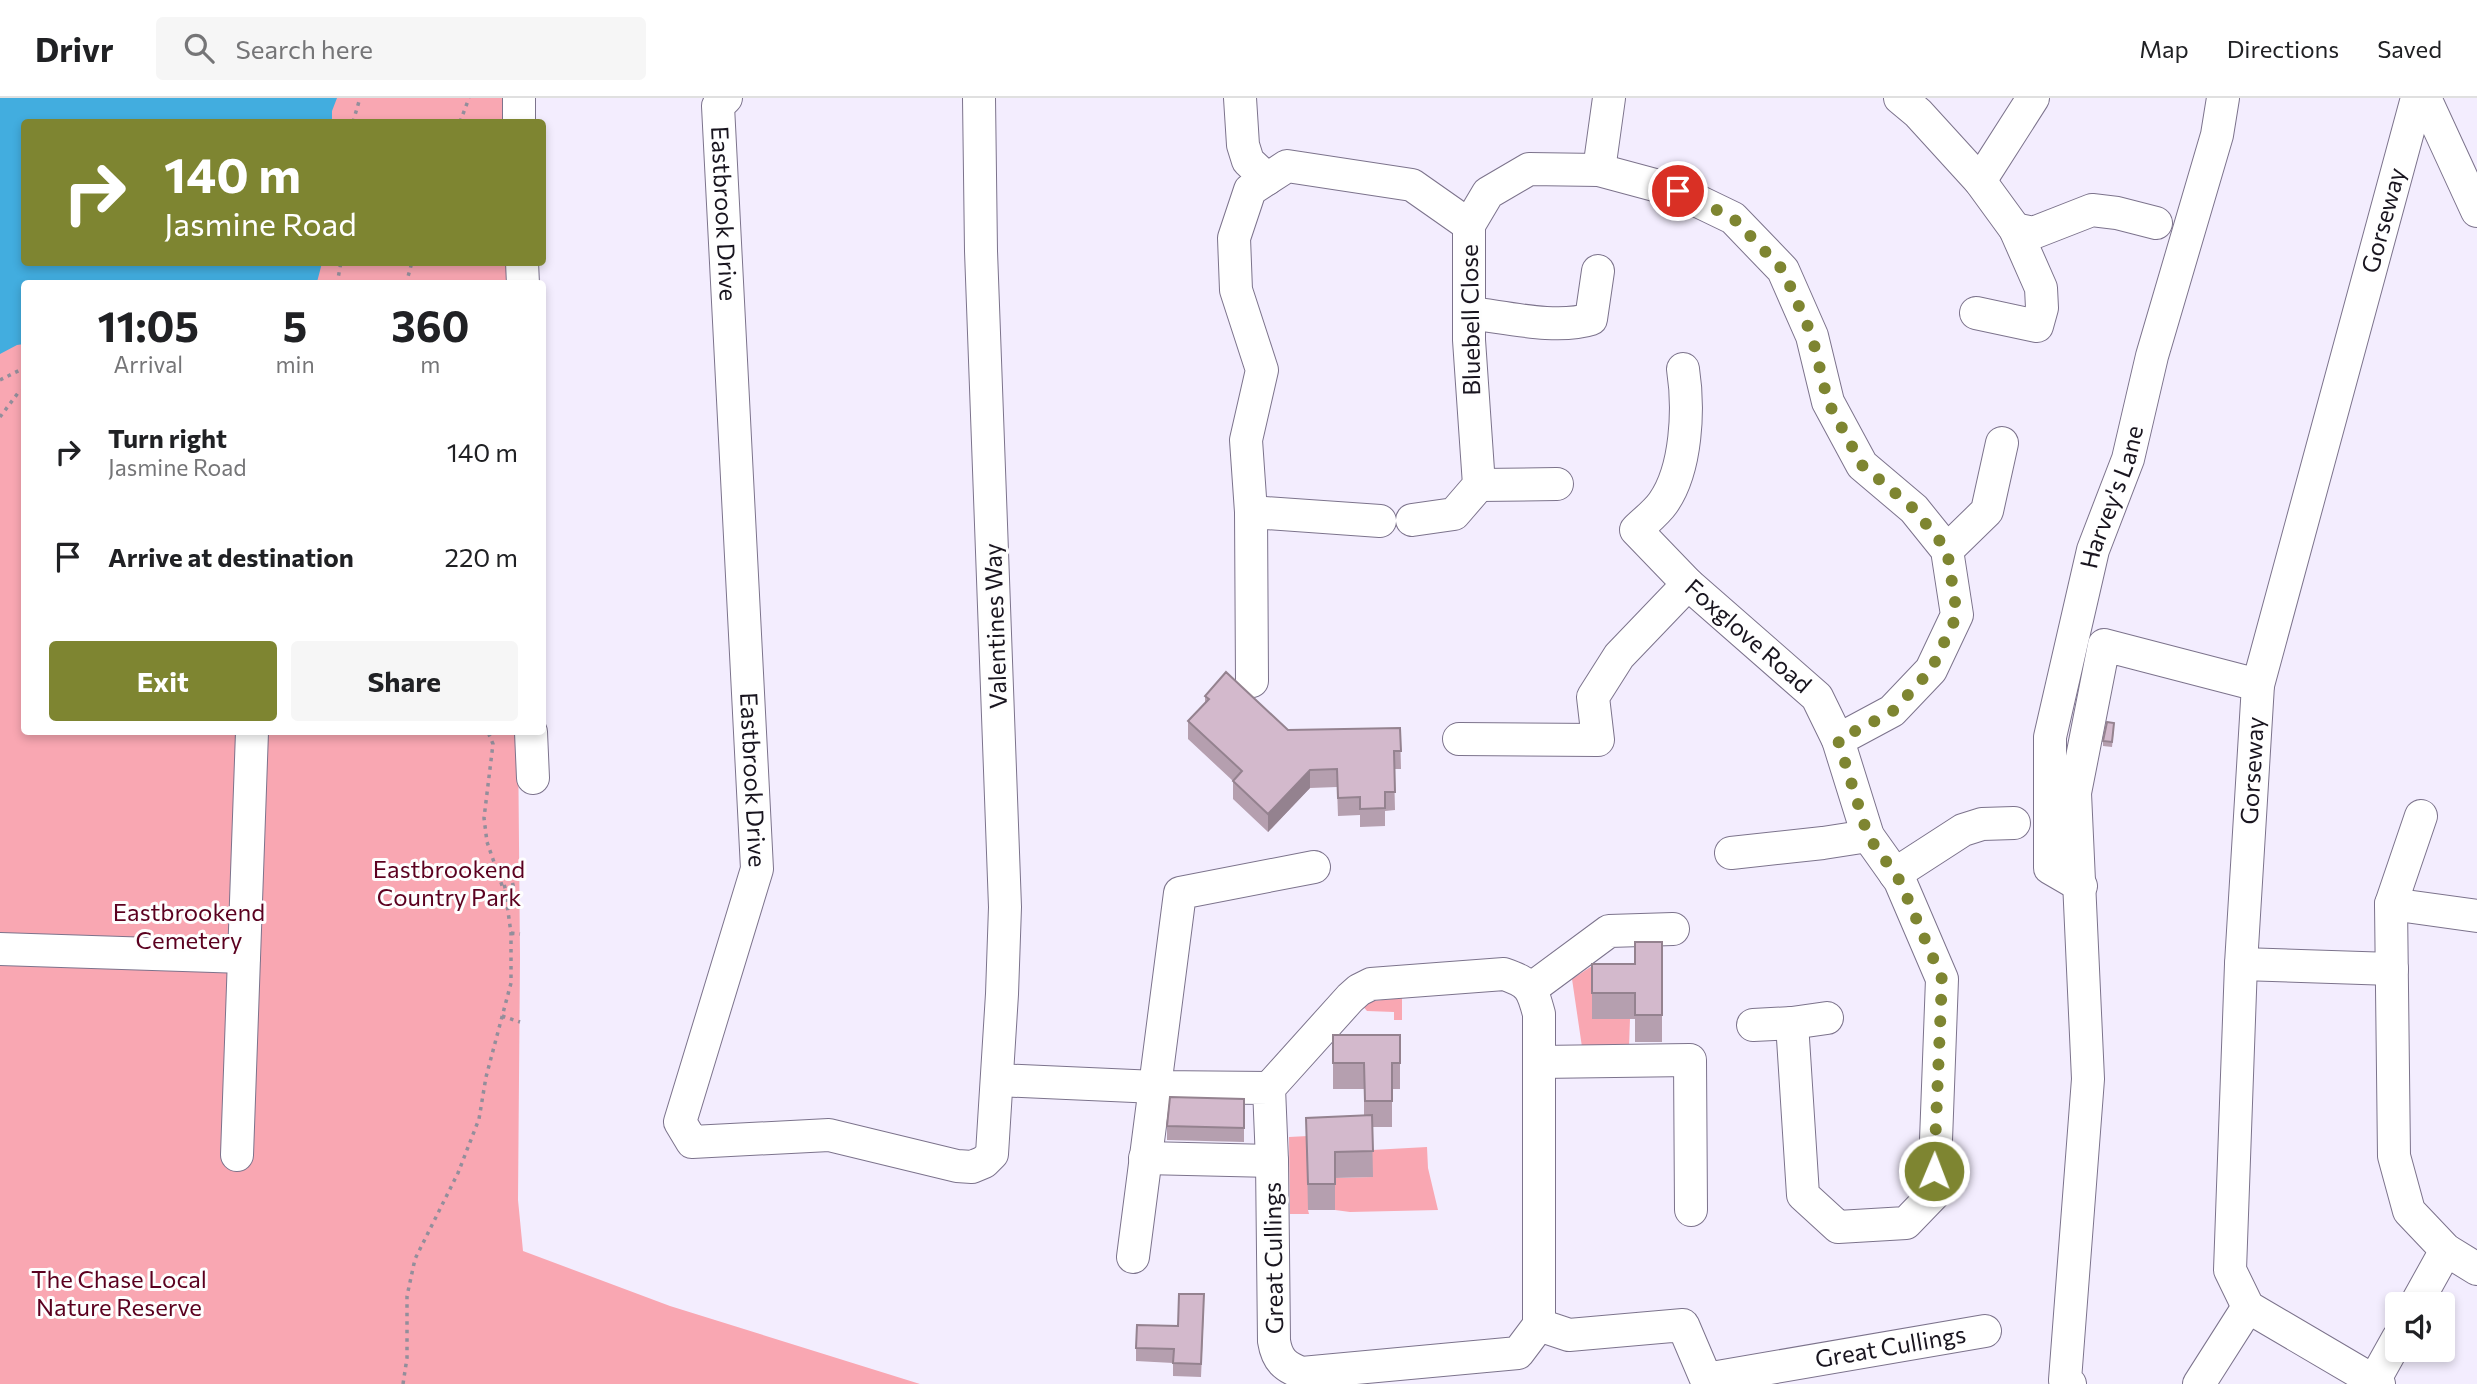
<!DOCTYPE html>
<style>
body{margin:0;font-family:Commissioner,sans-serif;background:#f6f6f6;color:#202124;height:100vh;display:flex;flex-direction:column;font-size:26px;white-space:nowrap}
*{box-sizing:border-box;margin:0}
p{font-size:23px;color:#757577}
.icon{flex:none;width:38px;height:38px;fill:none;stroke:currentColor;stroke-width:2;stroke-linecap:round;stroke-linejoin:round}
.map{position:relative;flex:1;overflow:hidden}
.side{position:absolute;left:21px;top:182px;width:525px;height:455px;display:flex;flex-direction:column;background:#fff;border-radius:7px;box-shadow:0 4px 10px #0003}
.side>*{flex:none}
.guide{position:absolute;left:21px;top:21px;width:525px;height:147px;border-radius:7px;box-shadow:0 4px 10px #0003;background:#7e8531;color:#fff;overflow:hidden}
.buttons{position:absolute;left:2385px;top:1194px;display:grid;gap:14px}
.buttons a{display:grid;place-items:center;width:70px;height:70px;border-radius:7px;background:#fff;box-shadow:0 4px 10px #0003;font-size:35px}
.pin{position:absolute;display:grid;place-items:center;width:60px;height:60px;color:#fff;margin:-30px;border:4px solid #fff;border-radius:50%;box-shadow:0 2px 7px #0007}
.me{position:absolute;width:77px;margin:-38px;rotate:1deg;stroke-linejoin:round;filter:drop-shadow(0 0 5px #0008)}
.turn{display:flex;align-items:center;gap:24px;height:147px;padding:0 28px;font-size:32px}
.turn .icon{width:91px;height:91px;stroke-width:2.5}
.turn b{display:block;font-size:49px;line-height:60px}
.eta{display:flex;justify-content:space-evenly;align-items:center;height:119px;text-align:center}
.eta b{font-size:42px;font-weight:700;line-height:49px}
.button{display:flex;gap:14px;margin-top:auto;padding:14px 28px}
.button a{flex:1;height:80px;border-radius:7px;background:#7e8531;color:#fff;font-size:28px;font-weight:700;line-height:80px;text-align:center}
.button a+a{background:#f6f6f6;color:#202124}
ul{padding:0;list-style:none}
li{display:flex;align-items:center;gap:21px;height:105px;padding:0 28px}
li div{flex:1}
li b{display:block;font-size:26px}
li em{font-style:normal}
header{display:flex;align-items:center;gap:42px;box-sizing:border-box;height:98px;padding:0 35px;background:#fff;border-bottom:2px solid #e0e0e0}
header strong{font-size:33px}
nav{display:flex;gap:38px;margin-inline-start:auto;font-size:24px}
.search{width:490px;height:63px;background:#f6f6f6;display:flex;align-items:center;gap:18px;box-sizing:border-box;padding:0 24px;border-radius:7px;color:#757577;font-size:26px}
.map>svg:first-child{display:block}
.green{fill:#f9a7b2}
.water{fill:#42addf}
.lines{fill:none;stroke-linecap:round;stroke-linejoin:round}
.minor-casing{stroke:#7c738c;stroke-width:34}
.path{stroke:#938e9b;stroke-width:3.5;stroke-dasharray:3.5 5;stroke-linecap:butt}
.minor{stroke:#fff;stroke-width:32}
.wall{fill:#b59faf}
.shaded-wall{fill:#94828f}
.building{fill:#d3b9cc;stroke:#94828f;stroke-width:2}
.route{stroke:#7e8531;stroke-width:12;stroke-dasharray:0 21.6}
.labels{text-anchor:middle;stroke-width:6;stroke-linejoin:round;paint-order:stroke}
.street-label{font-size:24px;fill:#19151f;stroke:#fefefe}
.park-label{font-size:24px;fill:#5b001f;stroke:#fefefe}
</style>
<header>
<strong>Drivr</strong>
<div class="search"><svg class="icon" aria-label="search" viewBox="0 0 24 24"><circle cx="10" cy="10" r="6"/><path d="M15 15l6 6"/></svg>Search here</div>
<nav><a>Map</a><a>Directions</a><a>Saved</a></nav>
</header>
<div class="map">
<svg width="2477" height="1286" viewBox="0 0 2477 1286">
<rect width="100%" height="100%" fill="#f3edfe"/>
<path class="green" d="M0 0H511L512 24H24V164H513V185L24 186V634H518L520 859 518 1102 523 1153 670 1208 920 1286H0Z
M1592 868V921H1630L1629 949H1582L1572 881Z
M1402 900V922H1394V914L1367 913 1362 907 1363 904Z
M1327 1037 1308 1112 1309 1116H1290L1289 1039Z
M1427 1049 1428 1070 1438 1112 1350 1114 1335 1112V1080L1372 1079V1052Z"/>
<path class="water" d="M0 0H337L332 13V24H24V164L322 165 317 184 24 186V246L17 247 0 256Z"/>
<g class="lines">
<defs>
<g id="minor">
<path d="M519 0V24"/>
<path id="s1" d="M726 0 718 8 757 771 680 1024 692 1044 829 1037 957 1068 972 1069 984 1064 992 1056 1002 896 1005 809 981 153 979 0"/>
<path d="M1240 0 1243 47 1248 63 1267 81"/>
<path d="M1900 0 1918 15 1980 83 2015 131 2041 190 2042 210 2037 228 1976 215"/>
<path d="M2425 0 2477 113"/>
<path d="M1599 72 1609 0"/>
<path d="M1980 83 2033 0"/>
<path d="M2015 131 2033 135 2092 112 2117 115 2156 125"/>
<path d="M522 164 523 186"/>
<path d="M1469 215C1505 219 1557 232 1591 221L1598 173"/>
<path id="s2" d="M1683 271C1689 310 1687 371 1663 405 1656 415 1644 424 1636 432L1688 486 1817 599 1838 642 1868 738 1900 783 1942 881 1934 1096 1906 1125 1838 1129 1803 1097 1792 925"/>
<path d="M1479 387 1557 386"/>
<path d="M1251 414 1380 423"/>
<path d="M1412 422 1454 416 1479 387 1469 242V127L1488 95 1529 71 1599 72 1677 93 1733 120 1783 172 1812 238 1828 304 1862 367 1914 411 1947 452 1957 517 1931 572 1892 613 1838 642"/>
<path d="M1947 452 1987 413 2002 345"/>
<path d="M1252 583 1251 414 1246 342 1262 272 1236 192 1234 140 1250 92 1287 68 1412 87 1469 127"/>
<path d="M531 634 533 680"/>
<path d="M1459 641 1598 642 1593 599 1619 558 1688 486"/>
<path d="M2421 718 2391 806 2394 1058 2409 1113 2446 1152 2477 1171"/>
<path d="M1731 755 1823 745 1868 738"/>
<path d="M1895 776 1963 732 1982 726 2014 725"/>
<path id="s3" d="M2081 788 2050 770V639L2093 452 2128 361 2152 258 2217 37 2223 0"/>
<path d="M2391 806 2477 818"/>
<path d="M0 851 244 859"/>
<path d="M2241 866 2392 871"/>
<path d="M1532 890 1609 833 1673 831"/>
<path d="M1753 927 1792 925 1827 920"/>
<path d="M1539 964 1690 962 1691 1112"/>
<path d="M997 982 1156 989 1269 990 1350 900 1359 892 1371 886 1504 876C1530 885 1532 890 1539 916V1227L1518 1255 1302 1275C1285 1269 1277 1262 1274 1243L1272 1063 1269 990"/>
<path d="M237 1057 252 634"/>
<path d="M1145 1060 1272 1063"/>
<path d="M1133 1159 1180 795 1314 769"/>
<path d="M2416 1206 2446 1152"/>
<path id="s4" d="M1539 1227 1569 1237 1683 1227 1706 1281 1985 1233"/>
<path d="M2374 1283 2398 1240"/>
<path d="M2070 1286 2065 1282 2088 981 2075 695 2104 547 2258 587"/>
<path d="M2199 1286 2248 1209"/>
<path id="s5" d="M2379 1286 2248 1209 2230 1172 2241 866 2258 587 2417 0"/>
</g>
</defs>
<use href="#minor" class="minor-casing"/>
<path class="path" d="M353 24 360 0
M460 24 469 0
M337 186 341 164
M406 186 412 164
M0 282 24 270
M0 319 18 295 24 292
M503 789 519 785
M511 835 520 836
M502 918 520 924
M403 1286 407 1260V1198L415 1161 458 1075 479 1021 486 979 511 885V835L506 799 487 744 484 720 493 646 488 634"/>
<use href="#minor" class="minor"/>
</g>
<path class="wall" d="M1205 598 1288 632 1400 630 1401 671H1394L1395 712 1385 713V728L1360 729V717L1338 718 1337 689 1310 690 1268 734 1233 701V683L1188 641V623L1205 605Z
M2114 630 2112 649 2103 648V643Z
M1662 844V944H1635V921H1592V866H1635Z
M1333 937H1400V991H1392V1029H1372L1373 1079 1335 1080V1112H1308L1306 1020 1364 1017V991H1333Z
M1244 1001V1044L1167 1042V1028Z
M1204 1210 1201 1279 1173 1278V1265L1136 1263V1250L1178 1228Z"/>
<path class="shaded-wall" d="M1310 672V690L1268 734V716Z"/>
<path class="building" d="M1226 574 1288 632 1400 630 1401 653H1394L1395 694H1385V710L1360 711V699L1338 700 1337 671 1310 672 1268 716 1233 683 1242 673 1188 623 1209 601 1205 598Z
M2107 624 2114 625 2112 644 2103 643Z
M1635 844H1662V917H1635V895H1592V866H1635Z
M1333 937H1400V965H1392V1003H1365L1364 965H1333Z
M1170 999 1244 1001V1030L1167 1028Z
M1372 1017 1373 1053 1335 1054V1086H1308L1306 1020Z
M1179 1196H1204L1201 1266 1173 1265 1174 1251 1136 1250 1137 1227 1178 1228Z"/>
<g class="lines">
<path class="route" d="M1678 93 1733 120 1783 172 1812 238 1828 304 1862 367 1914 411 1947 452 1957 517 1931 572 1892 614 1838 642 1868 738 1900 783 1942 881 1934 1073"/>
</g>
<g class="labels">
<g class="street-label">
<text dy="8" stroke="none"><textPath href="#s1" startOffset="119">Eastbrook Drive</textPath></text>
<text dy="8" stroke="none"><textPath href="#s5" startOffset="1260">Gorseway</textPath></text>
<text transform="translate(1471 222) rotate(-91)" y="8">Bluebell Close</text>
<text dy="8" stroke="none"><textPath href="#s3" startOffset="415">Harvey's Lane</textPath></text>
<text transform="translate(996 528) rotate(-92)" y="8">Valentines Way</text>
<text dy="8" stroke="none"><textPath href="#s2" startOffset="331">Foxglove Road</textPath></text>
<text dy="8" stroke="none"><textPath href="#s5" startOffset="693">Gorseway</textPath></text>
<text dy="8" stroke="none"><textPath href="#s1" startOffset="686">Eastbrook Drive</textPath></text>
<text transform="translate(1274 1160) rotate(-91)" y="8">Great Cullings</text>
<text dy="8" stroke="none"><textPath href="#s4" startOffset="392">Great Cullings</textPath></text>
</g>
<g class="park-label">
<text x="449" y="780">Eastbrookend<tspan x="449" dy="28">Country Park</tspan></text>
<text x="189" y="823">Eastbrookend<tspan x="189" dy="28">Cemetery</tspan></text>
<text x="119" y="1190">The Chase Local<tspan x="119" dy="28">Nature Reserve</tspan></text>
</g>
</g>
</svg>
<div class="buttons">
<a><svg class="icon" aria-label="sound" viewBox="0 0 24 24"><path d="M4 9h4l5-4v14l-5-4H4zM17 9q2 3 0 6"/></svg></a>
</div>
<div class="pin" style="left:1678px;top:93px;background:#d93025"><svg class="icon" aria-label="arrive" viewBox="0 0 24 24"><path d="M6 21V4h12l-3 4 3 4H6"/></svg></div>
<svg class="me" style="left:1934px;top:1073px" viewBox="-20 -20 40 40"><circle r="17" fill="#7e8531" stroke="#fff" stroke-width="3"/><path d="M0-11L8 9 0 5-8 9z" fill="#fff"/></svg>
<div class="guide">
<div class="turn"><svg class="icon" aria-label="right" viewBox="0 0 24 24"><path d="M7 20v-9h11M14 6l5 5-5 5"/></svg><div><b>140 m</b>Jasmine Road</div></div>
</div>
<section class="side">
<div class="eta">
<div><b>11:05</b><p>Arrival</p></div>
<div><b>5</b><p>min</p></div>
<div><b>360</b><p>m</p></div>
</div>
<ul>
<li><svg class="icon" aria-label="right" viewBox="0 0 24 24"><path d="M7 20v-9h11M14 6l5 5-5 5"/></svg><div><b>Turn right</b><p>Jasmine Road</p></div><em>140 m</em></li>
<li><svg class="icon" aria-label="arrive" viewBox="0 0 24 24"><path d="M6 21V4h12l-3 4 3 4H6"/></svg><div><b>Arrive at destination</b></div><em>220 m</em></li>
</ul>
<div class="button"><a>Exit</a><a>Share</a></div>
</section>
</div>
